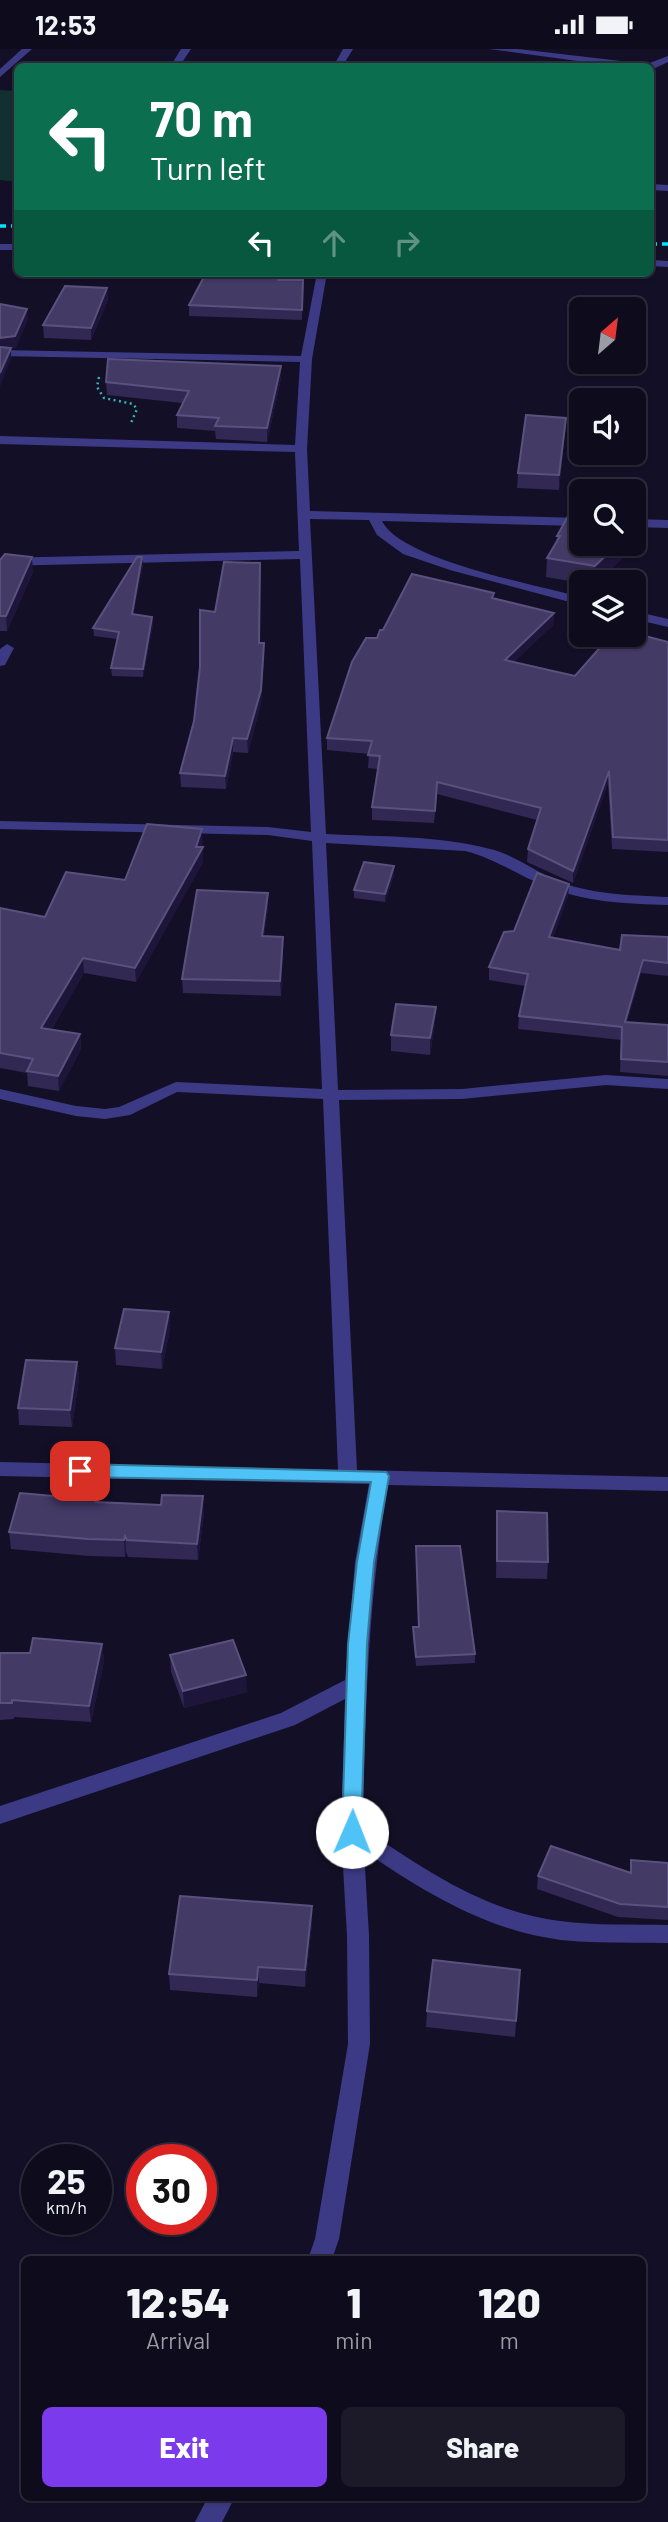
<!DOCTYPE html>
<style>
body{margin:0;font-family:Barlow,sans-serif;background:#1c1929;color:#f1f3f6;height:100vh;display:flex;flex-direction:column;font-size:26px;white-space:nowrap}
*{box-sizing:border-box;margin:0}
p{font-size:23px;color:#9b9ba3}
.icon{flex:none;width:38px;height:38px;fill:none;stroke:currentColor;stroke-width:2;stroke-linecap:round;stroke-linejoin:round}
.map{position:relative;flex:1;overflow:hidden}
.side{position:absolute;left:21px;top:2207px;width:625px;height:245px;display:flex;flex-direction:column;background:#0e0b1c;border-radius:10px;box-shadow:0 2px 5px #0004,0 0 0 2px #2e2b3b}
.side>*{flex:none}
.top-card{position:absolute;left:14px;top:14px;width:640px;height:214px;border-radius:10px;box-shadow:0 2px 5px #0004,0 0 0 2px #2e2b3b;background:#0b6e4f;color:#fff;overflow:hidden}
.needle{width:46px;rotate:28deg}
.tools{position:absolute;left:569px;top:248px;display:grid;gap:14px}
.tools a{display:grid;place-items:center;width:77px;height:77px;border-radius:10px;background:#0e0b1c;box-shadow:0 2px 5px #0004,0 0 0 2px #2e2b3b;font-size:35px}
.speed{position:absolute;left:21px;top:2095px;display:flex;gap:14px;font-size:35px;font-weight:700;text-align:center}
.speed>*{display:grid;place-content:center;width:91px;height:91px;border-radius:50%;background:#0e0b1c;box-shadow:0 2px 5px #0004,0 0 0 2px #2e2b3b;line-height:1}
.speed small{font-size:18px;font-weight:400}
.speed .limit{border:10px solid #d22;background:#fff;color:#111}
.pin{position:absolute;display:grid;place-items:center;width:60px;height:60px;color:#fff;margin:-30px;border-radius:14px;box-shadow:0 4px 10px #0006}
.me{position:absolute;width:77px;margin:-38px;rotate:1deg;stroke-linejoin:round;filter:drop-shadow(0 0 5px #0008)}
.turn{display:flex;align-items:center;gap:24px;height:147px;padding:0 21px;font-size:32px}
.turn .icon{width:91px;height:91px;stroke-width:2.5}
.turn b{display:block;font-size:49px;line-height:60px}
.lanes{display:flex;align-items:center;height:66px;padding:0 21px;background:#0003;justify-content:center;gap:35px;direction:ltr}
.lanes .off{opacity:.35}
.eta{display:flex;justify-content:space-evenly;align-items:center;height:119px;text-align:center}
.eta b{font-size:42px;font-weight:800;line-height:49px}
.primary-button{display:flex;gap:14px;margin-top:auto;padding:14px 21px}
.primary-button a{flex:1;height:80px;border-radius:10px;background:#7c3aed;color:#fff;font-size:28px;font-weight:800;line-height:80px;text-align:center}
.primary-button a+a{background:#1c1929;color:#f1f3f6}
.status{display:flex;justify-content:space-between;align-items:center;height:49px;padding:0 35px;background:#0e0b1c;direction:ltr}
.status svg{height:19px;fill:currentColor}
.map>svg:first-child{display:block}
.green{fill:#12302f}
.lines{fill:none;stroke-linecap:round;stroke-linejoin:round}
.path{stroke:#2fb8b0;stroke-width:2.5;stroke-dasharray:2 3.5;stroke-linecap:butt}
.minor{fill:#3d3a85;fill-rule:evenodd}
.rail{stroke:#00e5ff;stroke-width:3.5;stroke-dasharray:6 5;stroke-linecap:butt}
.wall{fill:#312854}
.shaded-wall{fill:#1d163a}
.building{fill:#433a66;stroke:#5a527e;stroke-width:2}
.route{fill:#4fc3f7;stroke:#337fa1;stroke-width:2}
</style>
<div class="status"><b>12:53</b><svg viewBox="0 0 49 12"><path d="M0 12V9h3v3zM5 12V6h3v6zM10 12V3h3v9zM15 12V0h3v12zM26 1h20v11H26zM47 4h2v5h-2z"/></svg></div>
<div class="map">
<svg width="668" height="2473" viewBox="0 0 668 2473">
<rect width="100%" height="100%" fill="#130f26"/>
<path class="green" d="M0 41 17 42V133L0 131Z"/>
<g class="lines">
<path class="path" d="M99 328 97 338 104 349 133 355 137 360 131 374"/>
<path class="minor" d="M22 0H32L0 28V20Z
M181 0H191L179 18H170Z
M343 0H353L342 18H333Z
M489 0H518L647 15 668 7V13L651 21V18H621Z
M651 135 668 136V142L651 141Z
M0 195H18V201H0Z
M651 211 668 212V218L651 217Z
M317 224H327L312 310 307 400 310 462 581 469V477L382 472C401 511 537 536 581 548V556L450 521 403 505 377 486 369 471 310 470 326 785C380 788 438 786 490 800 512 805 532 820 553 830 589 846 629 846 668 848V856C626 855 584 853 545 837 517 826 494 809 465 802L326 794 338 1041 462 1040 606 1026 668 1030V1040L606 1036 462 1050 339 1051 357 1421 668 1428V1442L388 1436C368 1550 365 1663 363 1779 423 1820 486 1863 560 1872 596 1877 632 1875 668 1876V1894C633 1893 597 1895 561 1891 488 1882 424 1843 364 1802L369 1887 370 1995 339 2190 332 2210H308L315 2190 348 1995 347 1887 341 1783 345 1650 295 1676 0 1775V1757L281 1664 345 1631 355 1513 369 1435 0 1427V1413L338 1421 323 1050 177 1043 130 1066 105 1070 76 1067 0 1050V1040L76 1057 105 1060 119 1058 176 1033 322 1040 312 792 268 786 0 780V772L268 778 311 783 300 510 0 517V509L299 502 295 403 0 395V387L295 396 300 313 0 307V301L301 307Z
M634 470 668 471V479L634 478Z
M634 562 668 570V578L634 570Z
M7 595 14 599 5 616 0 617V600Z
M208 2448H235L222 2473H195Z"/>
<path class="rail" d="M0 177H18
M651 195H668"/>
</g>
<path class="wall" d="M206 224H281L280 231H303L302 271 189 267V256Z
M107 239 108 251 91 291 44 289 43 276Z
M281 317V330L267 393 216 390 215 382 177 379V366L182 354 107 346 106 333Z
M565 383 559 441 517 439 518 424Z
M643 472 641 491 597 534H581L546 528 547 509 556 494 557 487Z
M0 511 33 523 7 582H0Z
M143 516 133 565 152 568 153 576 143 628 112 627 111 619 117 590 94 587 93 579Z
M493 549 554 564 553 576 514 613 575 627 668 593V803L612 800 608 734 573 834 527 813 528 800 537 771 437 745 434 774 372 771V758L378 720 368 719 369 705 327 701V689L377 589 383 581Z
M260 594H264V607L261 654 248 704 233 703 226 740 181 738 180 724Z
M203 795 202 798 203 813 136 933 84 924 51 981 80 985 81 1000 59 1042 28 1037 27 1024 0 1019V859L45 868Z
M394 826 385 853 354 849V841Z
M569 835 568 847 553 889 620 901 668 888V927L641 924 627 973 668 976V1027L620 1023 621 991 518 980 519 967 525 937 489 931V918L514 882Z
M268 858 264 887 283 902 281 947 183 944 182 930Z
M435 974 430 1006 391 1002V986Z
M169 1263 170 1280 162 1320 116 1316 115 1299Z
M77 1313 79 1330 72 1378 19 1376 18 1359Z
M99 1443V1453L204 1464 198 1511 128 1508 126 1503 125 1508 89 1507 11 1500 9 1483 65 1448Z
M497 1462 548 1513 547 1530 496 1529Z
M416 1506 475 1605V1614L416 1617 413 1587V1578H418Z
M102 1595 104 1612 91 1673 14 1668V1670L0 1671V1604H30Z
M170 1606 247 1643 184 1659 171 1623Z
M631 1811 668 1814V1871L618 1868 537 1840 538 1827 630 1824Z
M312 1874 305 1938 259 1934 257 1948 170 1941 169 1925Z
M520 1921 515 1988 426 1978 427 1962Z"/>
<path class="shaded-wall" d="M107 239 108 251 91 291V279Z
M27 260 28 271 16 299H11V310L0 338V289Z
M281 317V330L267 393V379Z
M566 369 565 383 559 441V426Z
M643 472 641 491 597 534H594L595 517 618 495H634V481Z
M32 508 33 523 7 582 6 567Z
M142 508 143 516 132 573V565Z
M554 564 553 576 504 623 505 611Z
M152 568 153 576 143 628V620Z
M264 594V607L261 654 248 704 247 690Z
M233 689V703L226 740 225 727Z
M609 722 608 734 573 834V822Z
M202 780 203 795 200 803 203 798V813L136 933 135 919 196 798Z
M394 817V826L385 853V845Z
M569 835 568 847 549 901V888Z
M268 844V858L262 902V887Z
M283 888V902L281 947 280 932Z
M83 909 84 924 43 994 41 979Z
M643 911 641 924 624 986 625 973Z
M436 958 435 974 430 1006V989Z
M80 985 81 1000 59 1042 58 1027Z
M169 1263 170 1280 162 1320 161 1303Z
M77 1313 79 1330 72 1378 70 1361Z
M203 1447 204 1464 198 1511 197 1495Z
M125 1487 126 1503 125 1508 124 1491Z
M102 1595 104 1612 91 1673 89 1657Z
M246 1626 247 1643 184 1659 183 1642Z
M312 1857V1874L305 1938V1921Z
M258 1918 259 1934 257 1948V1931Z"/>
<path class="building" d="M206 224H279L278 231H303L302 261 189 256Z
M65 237 107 239 91 279 43 276Z
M0 255 27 260 15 287 0 289Z
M0 298 11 299 0 324Z
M108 310 281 317 267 379 215 377 219 369 177 366 189 342 106 333Z
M526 366 566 369 559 426 518 424Z
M572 460 581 462V495H618L595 517 547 509 560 487H557Z
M634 470 643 472 634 481Z
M5 505 32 508 6 567H0V511Z
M137 508H142L132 565 152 568 143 620 111 619 119 583 93 579Z
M224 513 260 514 259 594H264L261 641 247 690 233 689 225 727 180 724 194 672 200 618V561L215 563Z
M412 525 494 544 492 549 554 564 505 611 575 627 611 586H634V584L668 593V791L613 788 609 722 573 822 528 800 541 759 437 733 435 762 372 758 380 707 368 706 372 692 327 689 352 613 366 589H377L380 581H383Z
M147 775 202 780 196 798H203L135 919 83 909 41 979 80 985 58 1027 27 1022 33 1010 0 1004V859L45 868 66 823 125 831Z
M364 813 394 817 385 845 354 841Z
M537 824 569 835 549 888 620 901 622 886 668 888V914L643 911 625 973 668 976V1013L621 1010 622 978 519 967 528 925 489 918 504 883 514 882Z
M197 841 268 844 262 887 283 888 280 932 182 930Z
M396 955 436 958 430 989 391 986Z
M124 1260 169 1263 161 1303 115 1299Z
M26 1311 77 1313 70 1361 18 1359Z
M67 1440 99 1443 96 1453 161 1456 162 1446 203 1447 197 1495 127 1491 125 1487 124 1491 88 1490 9 1483 20 1444 65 1448Z
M497 1462 547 1464 548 1513 497 1512Z
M416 1497H460L475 1605 416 1608 413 1578H419Z
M33 1589 102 1595 89 1657 12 1651V1654H0V1604H30Z
M233 1591 246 1626 183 1642 170 1606Z
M551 1797 631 1824V1811L668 1814V1858L620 1855 538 1827Z
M180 1847 312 1857 305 1921 258 1918 257 1931 169 1925Z
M433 1911 520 1921 516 1972 427 1962Z"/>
<path class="route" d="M80 1415 386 1423 389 1427 374 1513 367 1595 361 1783 359 1789H345L342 1783 348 1595 357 1513 371 1433 80 1428 72 1422Z"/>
</svg>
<div class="tools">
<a><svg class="needle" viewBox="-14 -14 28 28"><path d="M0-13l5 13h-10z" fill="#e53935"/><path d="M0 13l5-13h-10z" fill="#9b9ba3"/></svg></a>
<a><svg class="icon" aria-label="sound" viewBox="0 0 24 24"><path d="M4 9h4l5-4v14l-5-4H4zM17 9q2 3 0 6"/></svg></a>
<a><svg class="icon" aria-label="search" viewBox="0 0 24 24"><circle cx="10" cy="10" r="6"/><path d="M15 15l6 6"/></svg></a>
<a><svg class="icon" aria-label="layers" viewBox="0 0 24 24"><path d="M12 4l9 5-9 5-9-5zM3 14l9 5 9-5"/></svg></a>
</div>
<div class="speed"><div>25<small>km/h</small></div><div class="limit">30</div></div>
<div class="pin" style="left:80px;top:1422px;background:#d93025"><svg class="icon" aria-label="arrive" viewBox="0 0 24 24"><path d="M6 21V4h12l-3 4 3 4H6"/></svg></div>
<svg class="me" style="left:352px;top:1783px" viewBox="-20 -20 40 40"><circle r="19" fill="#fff"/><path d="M0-13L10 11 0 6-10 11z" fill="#4fc3f7"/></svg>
<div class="top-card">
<div class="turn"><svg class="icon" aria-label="left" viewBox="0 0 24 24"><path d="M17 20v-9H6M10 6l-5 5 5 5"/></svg><div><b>70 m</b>Turn left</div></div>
<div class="lanes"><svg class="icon" aria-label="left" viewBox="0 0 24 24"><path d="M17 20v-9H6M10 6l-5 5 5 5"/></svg><svg class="icon off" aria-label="ahead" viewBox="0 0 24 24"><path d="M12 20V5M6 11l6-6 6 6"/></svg><svg class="icon off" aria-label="right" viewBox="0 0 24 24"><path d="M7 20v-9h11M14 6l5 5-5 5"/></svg></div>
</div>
<section class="side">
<div class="eta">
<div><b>12:54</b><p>Arrival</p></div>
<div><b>1</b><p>min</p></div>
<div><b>120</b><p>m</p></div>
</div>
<div class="primary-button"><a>Exit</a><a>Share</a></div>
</section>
</div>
